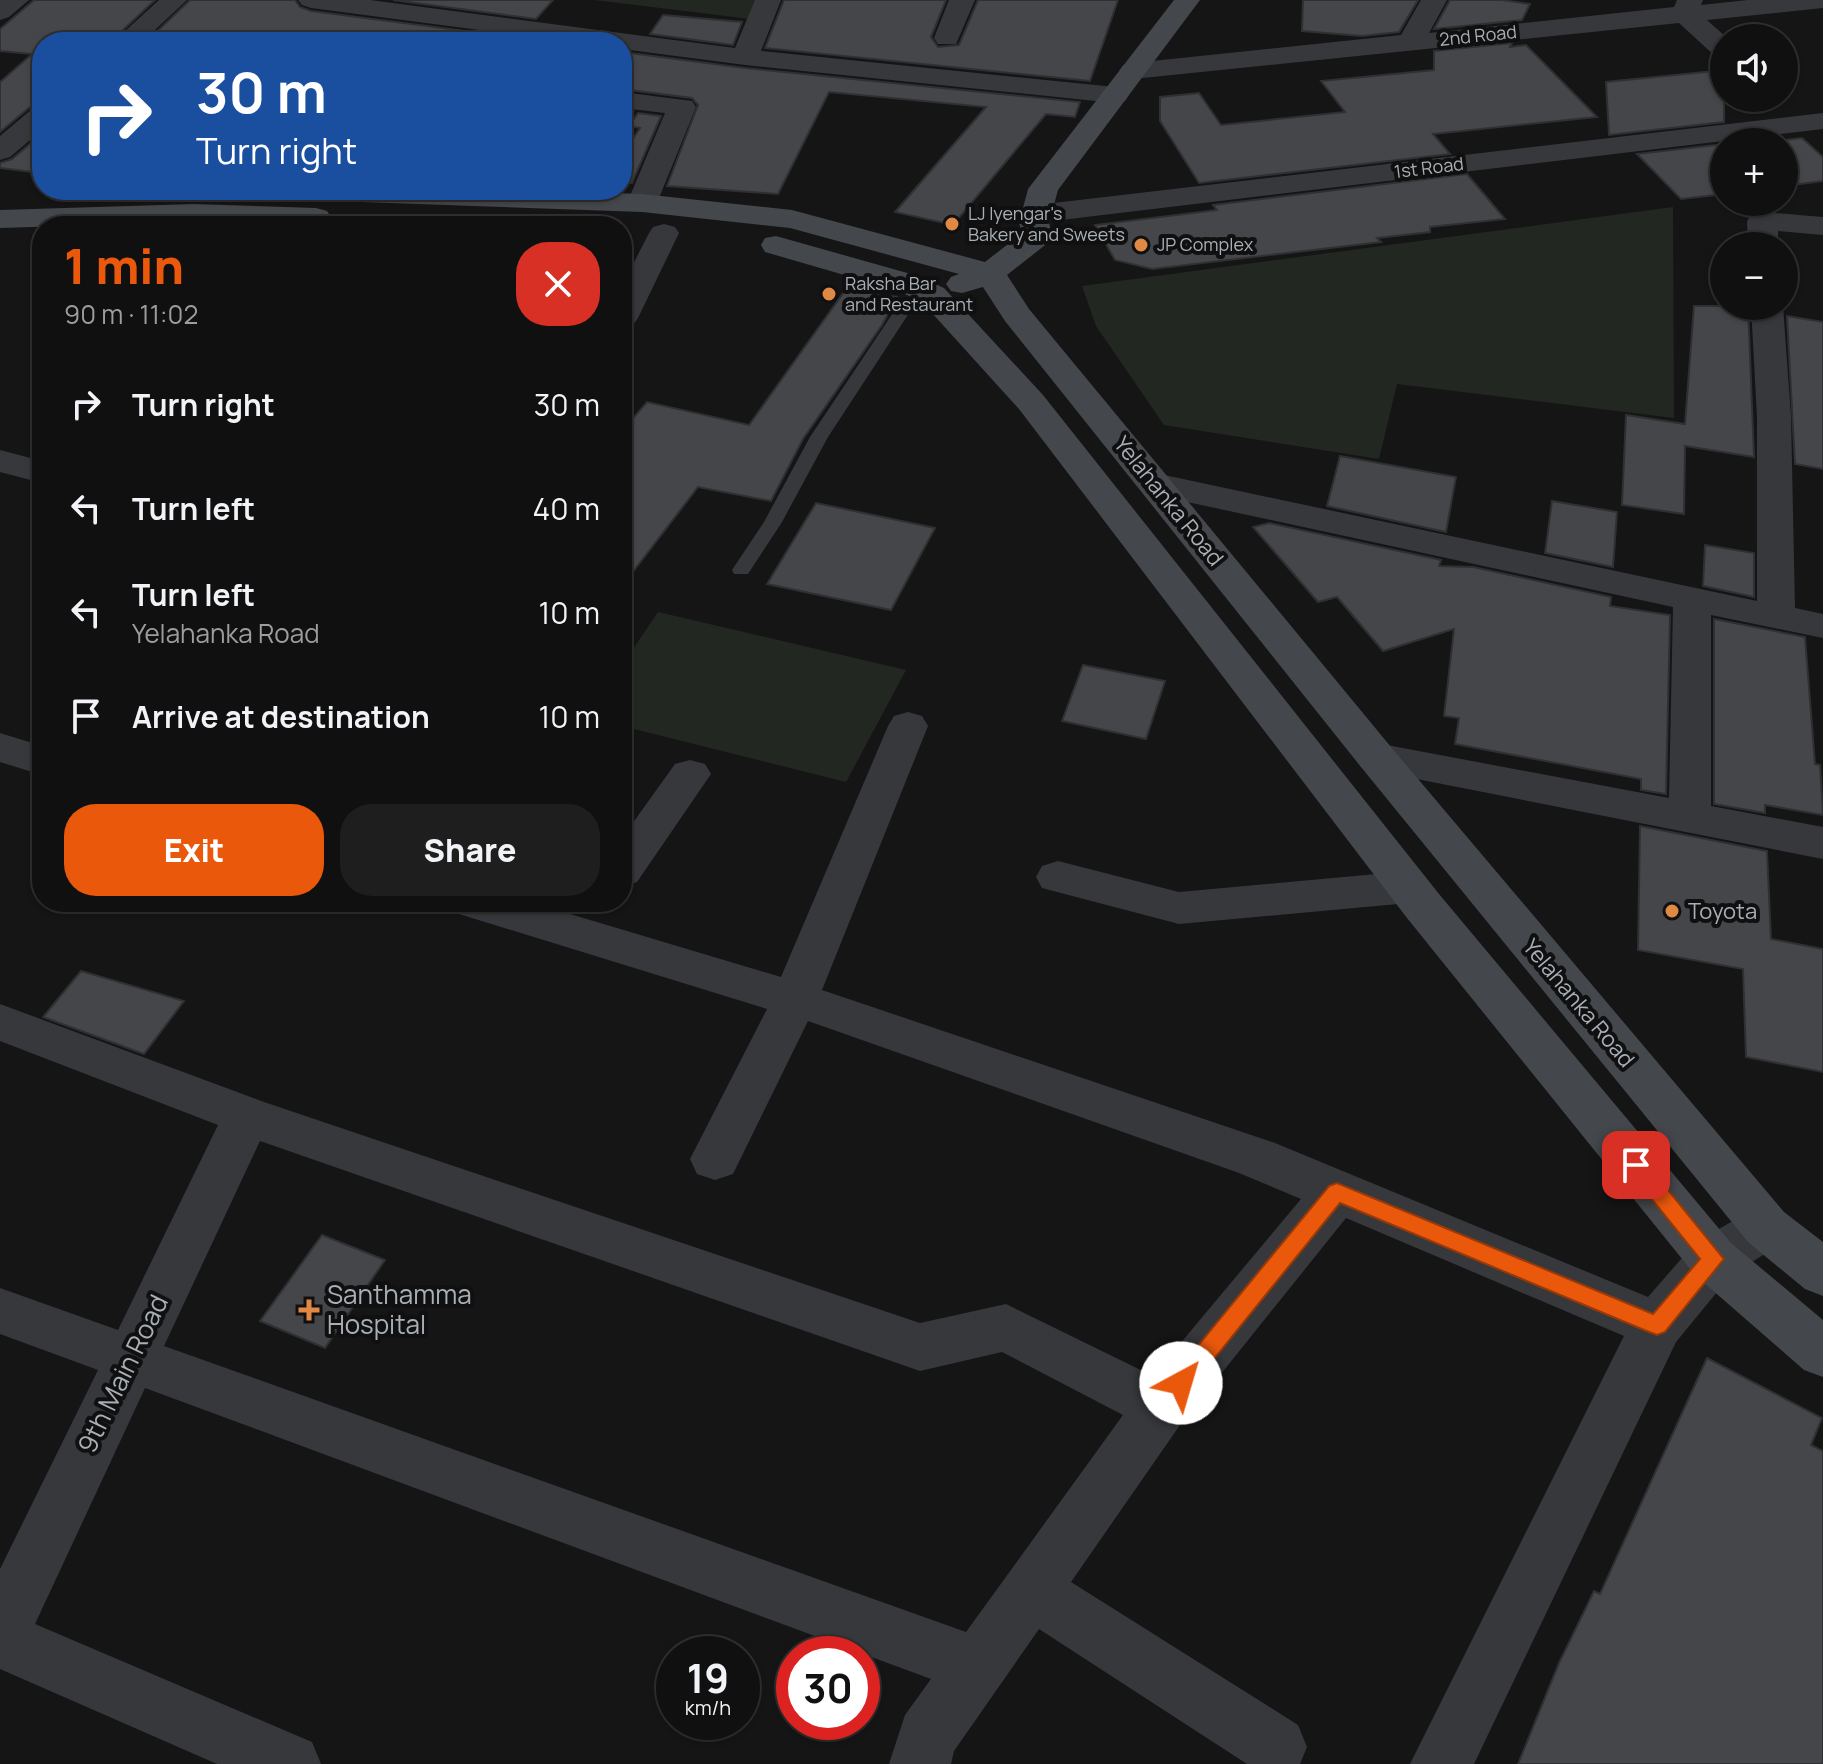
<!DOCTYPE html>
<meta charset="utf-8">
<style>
body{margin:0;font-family:Manrope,sans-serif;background:#1e1e1e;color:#f1f3f6;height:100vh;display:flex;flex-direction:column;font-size:30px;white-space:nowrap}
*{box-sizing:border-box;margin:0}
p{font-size:26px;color:#9c9d9f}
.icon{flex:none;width:44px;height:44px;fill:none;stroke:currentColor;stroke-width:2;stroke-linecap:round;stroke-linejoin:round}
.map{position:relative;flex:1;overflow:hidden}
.side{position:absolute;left:32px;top:216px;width:600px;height:696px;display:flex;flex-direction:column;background:#101010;border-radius:32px;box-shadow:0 2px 6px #0004,0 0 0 2px #303030}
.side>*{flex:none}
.guide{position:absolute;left:32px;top:32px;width:600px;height:168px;border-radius:32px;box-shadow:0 2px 6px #0004,0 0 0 2px #303030;background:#1a4fa0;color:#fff;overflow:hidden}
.controls{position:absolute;left:1710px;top:24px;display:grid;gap:16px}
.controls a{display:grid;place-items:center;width:88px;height:88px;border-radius:50%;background:#101010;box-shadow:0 2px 6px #0004,0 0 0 2px #303030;font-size:40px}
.speed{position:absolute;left:656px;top:1636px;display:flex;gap:16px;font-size:40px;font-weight:700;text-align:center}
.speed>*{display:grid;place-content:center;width:104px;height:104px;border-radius:50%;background:#101010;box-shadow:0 2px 6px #0004,0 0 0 2px #303030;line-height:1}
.speed small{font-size:20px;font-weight:400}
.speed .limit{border:12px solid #d22;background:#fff;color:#111}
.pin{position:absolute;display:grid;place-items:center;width:68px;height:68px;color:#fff;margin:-34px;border-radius:16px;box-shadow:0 4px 12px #0006}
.me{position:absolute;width:88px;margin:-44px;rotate:39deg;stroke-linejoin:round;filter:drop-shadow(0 0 6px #0008)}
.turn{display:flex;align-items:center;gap:28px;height:168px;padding:0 32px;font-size:36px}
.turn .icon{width:104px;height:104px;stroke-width:2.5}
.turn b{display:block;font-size:56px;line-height:68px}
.round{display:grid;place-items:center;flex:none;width:84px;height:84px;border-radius:32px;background:#1e1e1e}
.head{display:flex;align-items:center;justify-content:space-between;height:136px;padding:0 32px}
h1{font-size:48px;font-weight:800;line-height:60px;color:#ea580c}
.primary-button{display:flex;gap:16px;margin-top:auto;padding:16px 32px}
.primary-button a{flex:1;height:92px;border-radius:32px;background:#ea580c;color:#fff;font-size:32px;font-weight:800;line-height:92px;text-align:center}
.primary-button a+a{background:#1e1e1e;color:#f1f3f6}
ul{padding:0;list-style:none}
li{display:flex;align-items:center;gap:24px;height:104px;padding:0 32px}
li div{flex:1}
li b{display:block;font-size:30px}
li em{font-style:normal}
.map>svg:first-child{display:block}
.green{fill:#222821}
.building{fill:#444649;stroke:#2f3032;stroke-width:2}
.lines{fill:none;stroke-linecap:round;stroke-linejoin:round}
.lane{fill:#36383b;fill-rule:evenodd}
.street{fill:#36383b;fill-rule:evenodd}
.secondary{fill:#44474b;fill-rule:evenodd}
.route{fill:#ea580c;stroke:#983908;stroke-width:2}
.poi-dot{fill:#df8944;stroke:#101011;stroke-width:3}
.labels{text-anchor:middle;stroke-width:8;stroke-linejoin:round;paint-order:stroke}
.far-street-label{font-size:18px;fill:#a8afb5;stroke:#101011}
.far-poi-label{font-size:18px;fill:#a8afb5;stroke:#101011;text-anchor:start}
.street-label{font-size:22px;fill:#a8afb5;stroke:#101011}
.poi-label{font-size:22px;fill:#a8afb5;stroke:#101011;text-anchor:start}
.near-poi-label{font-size:26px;fill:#a8afb5;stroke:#101011;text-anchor:start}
.near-street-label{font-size:26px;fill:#a8afb5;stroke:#101011}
</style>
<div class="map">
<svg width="1823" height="1764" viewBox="0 0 1823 1764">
<rect width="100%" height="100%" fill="#151516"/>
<path class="green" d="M594 0H758L751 19Z
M1673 207 1674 418 1397 384 1379 459 1164 425 1096 326 1082 286Z
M658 612 906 670 846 782 622 726V665Z"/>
<path class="building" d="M34 0H155L110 42H42V104L30 107 0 132V82L32 54 0 51V29Z
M190 0H295L300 7 311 11 519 38 516 42H146Z
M393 0H553L536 19Z
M784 0H946L931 37 938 47 959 45 978 0H1118L1090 81 765 48Z
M1303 0H1418L1399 32 1362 36 1302 31Z
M1450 0H1502L1530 4 1522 20 1434 29Z
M663 15 742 22 733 45 650 34Z
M1512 43 1510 47 1526 45 1597 117 1433 134 1450 154 1199 183 1160 121V97L1199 93 1221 125 1345 112 1321 81 1434 70V51Z
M622 52 745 68 1080 102 1075 117 1046 114 953 225 895 212 986 107 829 92 778 194 667 186 698 105 692 98 622 89Z
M1724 70V122L1609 135 1606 82Z
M638 113 661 116 632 183H622V156L640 128 629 126Z
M42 134V173L0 168V163L12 159Z
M1802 138 1823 157V181L1784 186V142H1768Z
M1724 144V194L1681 199 1637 154Z
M1467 174 1505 219 1430 227V232L1377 238 1381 242 1152 269 1115 260 1095 225 1217 210 1213 205Z
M846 289 897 297 882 325 803 439 771 501 698 487 622 586V431L647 402 749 425Z
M1694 306H1748L1754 457 1685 446 1684 514 1622 505 1626 415 1685 424Z
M1787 316 1823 322V469L1795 464Z
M1340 456 1456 477 1446 532 1327 506Z
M1552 501 1617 512 1613 567 1545 553Z
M816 503 935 528 891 610 767 584Z
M1269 523 1441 560 1439 566 1473 567 1611 597 1610 606 1670 615 1666 794 1641 790V779L1455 744 1459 718 1444 716 1454 629 1383 651 1337 597 1318 602 1253 527Z
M1705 545 1754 553V597L1703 586Z
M1714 619 1805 637 1815 764 1820 765 1823 815 1765 805V813L1714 804Z
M1083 665 1165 681 1146 739 1062 721Z
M1640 826 1767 851 1771 939 1823 949V1072L1746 1057 1743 969 1638 950Z
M81 971 184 1001 144 1054 43 1017Z
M322 1235 385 1260 325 1348 260 1321Z
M1707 1358 1822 1418 1811 1445 1823 1451V1764H1518L1559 1663 1594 1591 1600 1594Z"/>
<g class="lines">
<path class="lane" d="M907 299 915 304 828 437 782 522 748 574H734L732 570 764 522 810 437 901 301Z"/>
<path class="street" d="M0 0H29L9 17 0 20Z
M159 0H187L142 42H113Z
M298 0H370L735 48 755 0H781L761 51 1115 87 1125 89 1129 95 1125 101 1115 103 745 65 622 49V42H571L311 8 302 5Z
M949 0H975L956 44H938L934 38Z
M1421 0H1447L1429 33 1674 7 1677 0H1703L1701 5 1748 0H1823V8L1707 20 1727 38H1724V58L1715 56 1679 23 1133 79 1123 77 1119 71 1123 65 1133 63 1401 35Z
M622 92 692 101 696 107 657 203 653 209 642 212 631 209 627 203 665 113 622 108Z
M42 107V130L10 157 0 160V136L32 109Z
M1823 113V129L1036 223 1025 220 1021 214 1025 208 1036 205Z
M1762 212 1823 217V235L1778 231V246H1748L1747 221 1751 215Z
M664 224 675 227 679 233 638 318 633 325 622 328V286L649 233 653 227Z
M1751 306H1783L1791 417 1795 608 1823 614V638L1711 615V806L1823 827V859L1376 771 1361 767 1355 757 1361 747 1376 743 1669 798 1673 607 1155 495 1142 492 1137 484 1142 476 1155 473 1757 601V417Z
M0 450 42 461V483L0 472Z
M908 712 922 716 928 726 822 990 1275 1143 1648 1297 1695 1243 1748 1212 1766 1205 1784 1212 1792 1227 1784 1242 1731 1275 1676 1342 1474 1764H1410L1624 1336 1346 1218 1180 1425 1071 1582 1298 1725 1307 1747 1300 1764H1247L1039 1629 954 1751 951 1764H889L905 1715 931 1679 145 1388 35 1624 312 1742 321 1764H217L0 1669V1569L98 1370 0 1334V1288L118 1330 218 1125 0 1041V1004L264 1102 920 1323 1006 1304 1153 1376 1301 1199 1239 1173 808 1021 733 1174 715 1180 697 1174 690 1159 767 1009 459 914 453 902H530L781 977 888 726 894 716ZM260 1141 920 1371 1002 1352 1123 1415 966 1632 164 1346Z
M0 733 42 746V775L0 762Z
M690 760 705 764 711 774 637 882 622 887V838L675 764Z
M1058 861 1179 892 1409 871 1425 876 1431 887 1425 898 1409 903 1179 924 1042 888 1036 877 1042 866Z"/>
<path class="secondary" d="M1174 0H1200L1058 190 1049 223 1053 236 1049 242 1007 275 1029 309 1391 747 1784 1212 1823 1242V1296L1805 1289 1748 1242 1361 767 1005 321 983 287 962 293 951 291 946 284 951 277 959 274 790 228 642 212 276 199 266 196 261 190H528L642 194 792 210 985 262 1022 233 1019 223 1028 189Z
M194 204 316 208 327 211 331 217 327 223 316 226 194 222 0 228V210Z
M776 236 918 276 944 288 1043 395 1439 894 1731 1243 1823 1320V1377L1804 1370 1695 1275 1407 918 1019 409 922 302 896 290 765 252 761 245 765 238Z"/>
</g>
<path class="route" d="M1636 1156 1643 1159 1724 1259 1665 1332 1657 1335 1649 1332 1340 1203 1189 1390 1181 1393 1173 1390 1169 1383 1173 1376 1329 1186 1337 1183 1653 1314 1700 1259 1629 1171 1626 1165 1629 1159Z"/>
<g class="poi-dot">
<circle cx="952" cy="224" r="8"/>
<circle cx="1141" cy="245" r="8"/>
<circle cx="829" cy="294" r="8"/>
<circle cx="1672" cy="911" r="8"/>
<path d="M305 1298h8v8h8v8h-8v8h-8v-8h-8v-8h8z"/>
</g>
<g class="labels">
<g class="far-street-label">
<text transform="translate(1478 36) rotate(-6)" y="6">2nd Road</text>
<text transform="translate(1429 168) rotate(-7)" y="6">1st Road</text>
</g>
<g class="far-poi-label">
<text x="968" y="220">LJ Iyengar's<tspan x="968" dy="21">Bakery and Sweets</tspan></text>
<text x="1157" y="251">JP Complex</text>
<text x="845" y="290">Raksha Bar<tspan x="845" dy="21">and Restaurant</tspan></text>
</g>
<g class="street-label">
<text transform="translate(1169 501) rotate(51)" y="8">Yelahanka Road</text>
<text transform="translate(1579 1003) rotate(50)" y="8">Yelahanka Road</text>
</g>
<g class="poi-label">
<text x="1688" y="919">Toyota</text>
</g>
<g class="near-poi-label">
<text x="327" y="1304">Santhamma<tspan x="327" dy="30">Hospital</tspan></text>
</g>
<g class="near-street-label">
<text transform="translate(123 1374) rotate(-64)" y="9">9th Main Road</text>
</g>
</g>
</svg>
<div class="controls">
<a><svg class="icon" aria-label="sound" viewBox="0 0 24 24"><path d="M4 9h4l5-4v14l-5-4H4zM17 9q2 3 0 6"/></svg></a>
<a>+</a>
<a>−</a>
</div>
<div class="speed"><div>19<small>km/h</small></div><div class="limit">30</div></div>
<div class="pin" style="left:1636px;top:1165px;background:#d93025"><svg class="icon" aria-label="arrive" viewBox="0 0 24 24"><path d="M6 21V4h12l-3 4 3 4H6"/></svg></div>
<svg class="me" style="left:1181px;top:1383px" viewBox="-20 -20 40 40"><circle r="19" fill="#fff"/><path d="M0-13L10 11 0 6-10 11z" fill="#ea580c"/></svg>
<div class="guide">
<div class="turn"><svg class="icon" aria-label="right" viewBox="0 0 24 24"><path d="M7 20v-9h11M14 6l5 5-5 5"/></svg><div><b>30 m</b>Turn right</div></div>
</div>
<section class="side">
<div class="head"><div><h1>1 min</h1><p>90 m · 11:02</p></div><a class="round" style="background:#d93025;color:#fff"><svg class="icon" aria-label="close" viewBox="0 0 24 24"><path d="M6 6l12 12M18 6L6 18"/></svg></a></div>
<ul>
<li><svg class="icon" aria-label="right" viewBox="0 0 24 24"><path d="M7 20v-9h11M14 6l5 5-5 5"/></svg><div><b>Turn right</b></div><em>30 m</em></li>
<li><svg class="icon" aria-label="left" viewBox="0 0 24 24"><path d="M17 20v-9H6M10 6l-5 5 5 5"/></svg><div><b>Turn left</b></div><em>40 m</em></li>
<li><svg class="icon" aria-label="left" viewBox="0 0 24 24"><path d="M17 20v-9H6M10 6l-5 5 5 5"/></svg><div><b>Turn left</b><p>Yelahanka Road</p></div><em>10 m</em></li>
<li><svg class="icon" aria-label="arrive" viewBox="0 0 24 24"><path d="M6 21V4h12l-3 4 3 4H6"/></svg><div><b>Arrive at destination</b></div><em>10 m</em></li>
</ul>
<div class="primary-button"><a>Exit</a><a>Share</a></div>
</section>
</div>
